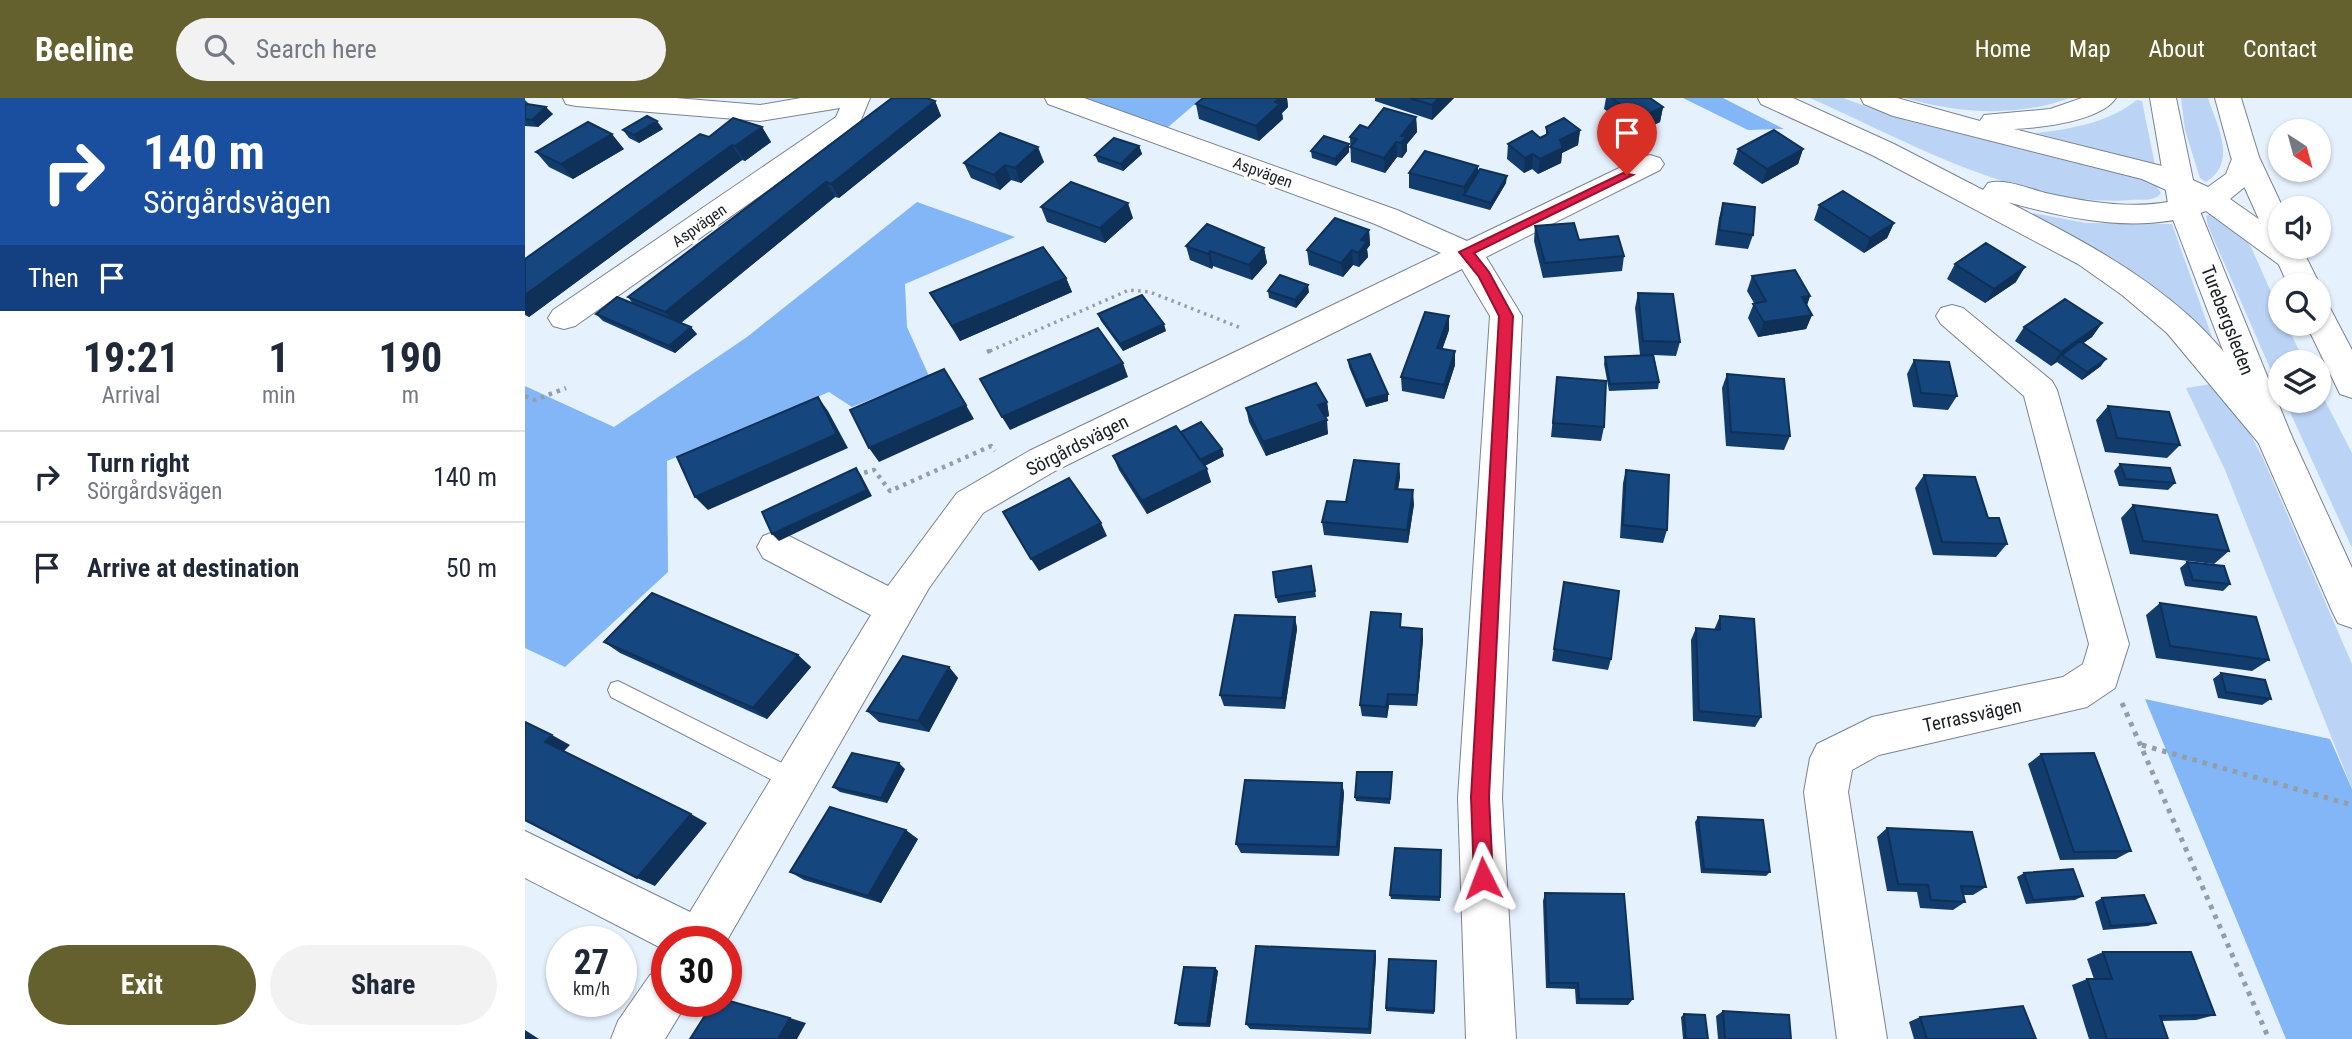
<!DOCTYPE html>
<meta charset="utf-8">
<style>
body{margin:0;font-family:"Roboto Condensed",sans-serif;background:#f2f2f3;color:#1f2937;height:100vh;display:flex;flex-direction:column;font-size:26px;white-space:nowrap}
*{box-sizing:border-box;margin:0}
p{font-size:23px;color:#747a83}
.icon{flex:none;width:38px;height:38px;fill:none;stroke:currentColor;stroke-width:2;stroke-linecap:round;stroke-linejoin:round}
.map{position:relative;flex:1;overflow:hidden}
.details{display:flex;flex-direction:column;background:#fff;width:525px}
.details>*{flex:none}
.top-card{background:#1a4fa0;color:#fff;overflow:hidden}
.needle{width:46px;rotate:144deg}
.controls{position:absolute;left:1743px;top:21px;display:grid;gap:14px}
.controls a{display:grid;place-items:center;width:63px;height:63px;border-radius:50%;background:#fff;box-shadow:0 2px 5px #0004;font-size:35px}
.speed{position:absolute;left:21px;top:828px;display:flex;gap:14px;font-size:35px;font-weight:700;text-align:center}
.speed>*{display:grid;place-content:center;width:91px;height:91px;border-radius:50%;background:#fff;box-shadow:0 2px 5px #0004;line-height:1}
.speed small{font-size:18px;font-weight:400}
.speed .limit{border:10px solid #d22;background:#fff;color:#111}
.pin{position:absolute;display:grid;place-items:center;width:60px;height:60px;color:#fff;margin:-72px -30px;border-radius:50% 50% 50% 0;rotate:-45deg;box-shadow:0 0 7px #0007}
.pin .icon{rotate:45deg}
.me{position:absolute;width:77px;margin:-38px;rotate:357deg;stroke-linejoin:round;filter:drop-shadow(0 0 5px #0008)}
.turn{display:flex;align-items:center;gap:24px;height:147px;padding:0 28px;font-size:32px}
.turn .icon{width:91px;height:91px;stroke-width:2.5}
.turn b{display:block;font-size:49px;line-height:60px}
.then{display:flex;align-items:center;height:66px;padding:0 28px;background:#0003;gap:14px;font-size:26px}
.eta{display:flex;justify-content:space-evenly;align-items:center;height:119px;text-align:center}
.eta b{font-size:42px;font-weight:700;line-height:49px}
.cta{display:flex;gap:14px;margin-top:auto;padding:14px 28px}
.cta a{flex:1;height:80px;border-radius:42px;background:#65612e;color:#fff;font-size:28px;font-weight:700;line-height:80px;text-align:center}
.cta a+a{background:#f2f2f3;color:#1f2937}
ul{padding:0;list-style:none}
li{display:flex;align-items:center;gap:21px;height:91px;padding:0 28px;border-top:2px solid #e0e1e3}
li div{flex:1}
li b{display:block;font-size:26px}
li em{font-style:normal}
header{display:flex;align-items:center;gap:42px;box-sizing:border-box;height:98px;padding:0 35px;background:#65612e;color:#fff}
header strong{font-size:33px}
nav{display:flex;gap:38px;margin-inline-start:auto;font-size:24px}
.search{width:490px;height:63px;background:#f2f2f3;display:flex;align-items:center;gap:18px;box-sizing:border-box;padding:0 24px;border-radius:38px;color:#747a83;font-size:26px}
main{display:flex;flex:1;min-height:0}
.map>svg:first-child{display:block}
.green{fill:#bbd4f5}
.forest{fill:#83b6f7}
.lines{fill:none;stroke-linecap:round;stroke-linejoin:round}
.lane-casing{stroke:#7a838f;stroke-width:2}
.street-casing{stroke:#7a838f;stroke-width:2}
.secondary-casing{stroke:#7a838f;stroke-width:2}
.highway-casing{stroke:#7a838f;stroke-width:2}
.path-far2{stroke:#959da7;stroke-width:3.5;stroke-dasharray:2.5 4.5;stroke-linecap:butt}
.path-far1{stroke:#959da7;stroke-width:4.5;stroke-dasharray:3.5 5;stroke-linecap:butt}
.path{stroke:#959da7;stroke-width:5;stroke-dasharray:4.5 6;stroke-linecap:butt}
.lane{fill:#fff;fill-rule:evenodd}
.street{fill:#fff;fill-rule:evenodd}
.secondary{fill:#fff;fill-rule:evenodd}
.highway{fill:#fff;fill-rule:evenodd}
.wall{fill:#123c6c}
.shaded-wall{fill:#0f3158}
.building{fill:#15467e;stroke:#0f3158;stroke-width:2}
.route{fill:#e11d48;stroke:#92132f;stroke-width:2}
.labels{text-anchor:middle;stroke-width:7;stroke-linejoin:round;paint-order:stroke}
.far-street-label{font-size:16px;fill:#1a1e23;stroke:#fff}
.street-label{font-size:19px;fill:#1a1e23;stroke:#fff}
</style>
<header>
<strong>Beeline</strong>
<div class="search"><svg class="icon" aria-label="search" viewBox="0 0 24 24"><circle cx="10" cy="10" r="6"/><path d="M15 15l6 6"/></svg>Search here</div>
<nav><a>Home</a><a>Map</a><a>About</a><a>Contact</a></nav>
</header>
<main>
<section class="details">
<div class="top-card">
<div class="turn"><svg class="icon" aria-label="right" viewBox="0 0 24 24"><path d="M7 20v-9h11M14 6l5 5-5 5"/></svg><div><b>140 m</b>Sörgårdsvägen</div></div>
<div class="then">Then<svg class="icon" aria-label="arrive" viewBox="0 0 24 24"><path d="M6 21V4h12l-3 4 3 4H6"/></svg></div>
</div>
<div class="eta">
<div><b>19:21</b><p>Arrival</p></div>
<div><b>1</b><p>min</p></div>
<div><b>190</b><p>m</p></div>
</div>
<ul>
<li><svg class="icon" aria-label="right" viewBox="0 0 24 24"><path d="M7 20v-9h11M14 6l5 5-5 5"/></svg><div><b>Turn right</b><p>Sörgårdsvägen</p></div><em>140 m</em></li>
<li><svg class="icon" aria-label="arrive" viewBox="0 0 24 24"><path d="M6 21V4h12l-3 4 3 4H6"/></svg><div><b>Arrive at destination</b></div><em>50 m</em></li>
</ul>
<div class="cta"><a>Exit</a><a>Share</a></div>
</section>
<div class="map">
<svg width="1827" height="941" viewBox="0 0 1827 941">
<rect width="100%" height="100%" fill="#e6f1fe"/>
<path class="green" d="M1285 0H1318L1379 22 1622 82 1630 86 1636 95C1630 104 1616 101 1606 102 1497 110 1382 43 1285 0Z
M1380 0H1544C1491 20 1433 15 1380 0Z
M1656 0H1683C1692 28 1713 64 1681 84L1675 80 1660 32Z
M1612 2 1617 3 1630 67 1510 35C1546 31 1583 25 1612 2Z
M1508 115 1561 125 1647 126 1687 239 1604 172 1507 118Z
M1686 115 1712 130 1726 149 1755 214V226H1761L1780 264H1755V293L1683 128 1681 118Z
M1686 286 1724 334 1737 358 1827 566V691L1700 372 1661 290Z
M1794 291 1827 355V450L1760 303H1794Z"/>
<path class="forest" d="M553 0H677L642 30Z
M1158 0H1198L1259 31 1223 32Z
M392 104 490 139 380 186 382 229 404 278 327 309 304 294 142 363 143 474 40 569 0 550V288L89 329 222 239Z
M1620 601 1805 641 1827 691V941H1761Z"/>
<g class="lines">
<defs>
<path id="lane" d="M93 583 277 675 280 682 277 689 269 692 261 689 86 599 83 592 86 585Z"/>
<path id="street" d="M38 0H151L235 7 276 0H345L333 29 50 228 39 231 28 228 23 220 28 212 311 19 315 10 235 23 51 8 41 6Z
M520 0H559L872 112 942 143 1115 60 1125 57 1135 60 1139 66 1135 72 961 159 997 218 977 700 991 941H941L933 700 965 218 937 171 530 373 458 415 404 490 201 844H142V853L0 780V733L165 814 346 517 238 460 232 449 238 438 251 433 264 438 363 488 432 395 504 353 916 155 850 126 523 6Z
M1427 207 1438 210 1527 283 1532 292 1604 546 1590 590 1562 609 1354 657 1327 672 1323 694 1362 941H1312L1279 694 1285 660 1292 646 1347 619 1538 579 1558 566 1564 546 1499 298 1416 226 1411 218 1416 210Z
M142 870V903H163L140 941H86L93 923 125 877Z"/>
<path id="secondary" d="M1625 0H1651L1674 111 1767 339 1827 470V530L1813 525 1807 513 1731 339 1644 111Z
M1690 0H1716L1734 59 1758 110H1755V149H1776L1795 187 1794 189 1763 187 1746 149 1749 143 1740 135 1706 59Z
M1794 207 1805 210 1827 252V300L1815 296 1781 226H1794Z"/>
<path id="highway" d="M1233 0H1268L1369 46 1458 92 1463 85C1482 80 1506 92 1525 96 1567 105 1618 113 1659 100L1617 81 1368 18 1339 6 1336 0H1372L1455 23 1459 17 1525 11 1557 0H1591C1576 23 1515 30 1489 31L1637 68 1683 89 1701 76 1710 53 1720 50 1730 53 1734 59 1722 87 1705 101 1755 136V149C1769 149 1775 149 1782 161L1778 168 1767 171 1756 168 1681 113C1619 137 1545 122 1483 104 1547 137 1609 169 1663 217 1697 247 1731 294 1761 329L1767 339 1761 349 1749 353 1737 349 1642 235 1597 197 1553 166 1349 58 1236 6Z"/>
</defs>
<use href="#lane" class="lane-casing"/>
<use href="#street" class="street-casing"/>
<use href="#secondary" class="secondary-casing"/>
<use href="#highway" class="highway-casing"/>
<path class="path-far2" d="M465 253 604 192 625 194 716 230"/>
<path class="path-far1" d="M462 254 469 251
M0 298 10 302 41 290
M331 377 349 372 365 393 466 348 470 353"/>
<path class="path" d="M1597 605 1744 941
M1617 647 1827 707"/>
<use href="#lane" class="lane"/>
<use href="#street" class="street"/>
<use href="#secondary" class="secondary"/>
<use href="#highway" class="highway"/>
</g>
<path class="wall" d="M678 0H762L763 9 757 15 758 21 734 43 674 21 671 6Z
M850 0H929L907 22 850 3Z
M1081 0H1125L1138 9 1135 24 1112 35 1079 11Z
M0 2 4 6 28 16 13 29 0 28Z
M410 3 416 18 314 100 310 99 156 225 172 236 150 255 78 223 71 216 108 206 103 199Z
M891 19 892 34 882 46V53L877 60 872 59 860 75 826 64 825 39 843 30Z
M237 29 246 44 220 63 217 62 4 219 0 217V161L184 39Z
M1021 29 1055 32 1053 47 1037 55 1036 65 1013 76 1007 71 999 75 982 61 983 46 1015 40 1021 37Z
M138 31 114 45 104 40 98 32Z
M824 46V54L811 68 787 60 786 53Z
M614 48 617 56 598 73 573 64 570 57Z
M99 51 48 81 24 69 11 54Z
M1213 51H1278L1273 66 1237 86 1208 66Z
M519 64 496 85 486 82 475 92 446 80 439 65Z
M953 68V74L981 85 965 112 884 90V75Z
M1198 105 1228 137 1223 151 1190 147 1194 120Z
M1294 107 1369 125 1362 140 1339 155 1289 122Z
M516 109 608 120 580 145 522 124Z
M1010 128 1054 142 1099 158 1097 173 1018 180 1009 143Z
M844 132 845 147 842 151 843 159 834 169 828 167 818 179 784 167 782 152Z
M661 148 739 150 742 165 727 182 688 168 687 171 665 162Z
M1430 166 1491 184 1460 205 1422 181Z
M1227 178 1285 198 1282 207 1287 217 1281 231 1233 239 1223 220 1229 205 1222 193Z
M541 180 547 194 435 243 405 195Z
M743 193 784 194 771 210 744 200Z
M1113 195 1155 244 1151 258 1129 257 1134 284 1133 291 1084 293 1079 266 1080 259 1115 257 1110 210Z
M573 216 641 233 598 253 576 223Z
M1577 225 1567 239 1558 245 1576 268 1557 282 1532 264 1526 268 1490 243 1499 229Z
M924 232 917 251 930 253V267L919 301 877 293 876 279Z
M823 262 863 296V303L841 309 824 269Z
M1389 262 1432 298 1423 312 1388 309 1382 276Z
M1202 276 1265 338 1259 352 1201 348 1197 290Z
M1032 279 1079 329 1076 343 1026 339Z
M802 304 804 318 800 320 803 336 741 358 724 324 721 310Z
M1583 308 1655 347 1642 360 1580 354 1571 322Z
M656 334 697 351 699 358 679 368 686 384 622 416 594 372 588 358Z
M874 366 875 379 873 391 889 406 883 445 799 437 797 424 821 404Z
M1595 366 1650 385 1643 392 1594 388 1589 373Z
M1101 372 1142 432 1138 445 1095 440 1098 385Z
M1399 377 1463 420 1482 446 1471 459 1408 457 1390 390Z
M1608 407 1704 453 1689 466 1605 456 1596 420Z
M1662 464 1705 486 1698 493 1660 488 1655 470Z
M786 468 791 499 753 505 751 499Z
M1039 484 1086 561 1083 572 1027 563Z
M1635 505 1744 562 1727 573 1631 560 1621 517Z
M1195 518 1236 619 1230 629 1168 623 1166 542 1171 530 1189 532Z
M770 519 772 531 760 611 699 608 695 597Z
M876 529 897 531 898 542 892 608 864 607 862 620 837 618 835 607Z
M79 544 273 557 286 569 242 621 95 555Z
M424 569 433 580 404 634 354 624 342 613Z
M1696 575 1746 601 1737 607 1693 600 1688 581Z
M1516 656 1606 753 1591 761 1535 762 1503 666Z
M380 671 362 705 315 694 308 689Z
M867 674 865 706 831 703 830 699Z
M817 685 819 695 814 758 716 755 711 746Z
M1173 719 1245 774 1241 778 1176 775 1170 724Z
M1362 730 1461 789 1448 797H1438L1440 804 1428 812 1395 810 1392 794 1362 793 1352 739Z
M393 741 356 805 279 782 265 774Z
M916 752 915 803 866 801 865 797Z
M1499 775 1558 798 1550 802 1501 806 1492 779Z
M1020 795 1108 901 1103 907 1051 906 1050 891 1021 890 1018 803Z
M1577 800 1631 825 1623 828 1578 832 1570 804Z
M850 853 851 859 846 936 725 931 721 926Z
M1578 854 1690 917 1671 922 1637 923 1643 941H1564L1547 887 1562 881H1569L1562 861Z
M911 863 909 916 861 913V910Z
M690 870 693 873 685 929 654 928 650 925Z
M1198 913 1266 941H1193L1191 918Z
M1159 916 1183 941H1158L1156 919Z
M1395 919 1511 941H1389L1384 924Z"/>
<path class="shaded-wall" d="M755 0H762L763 9 757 15 758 21 734 43 731 28Z
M914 0H929L907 22V7Z
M410 3 416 18 314 100 306 86Z
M21 9 28 16 13 29 7 22Z
M1138 9 1135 24 1112 35 1115 20Z
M891 19 892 34 882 46V53L877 60 876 38Z
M132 23 138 31 114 45 109 37Z
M237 29 246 44 220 63 210 48Z
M1055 32 1053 47 1037 55 1036 65 1013 76 1015 61 1035 42Z
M87 36 99 51 48 81 36 66Z
M871 44 872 59 860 75 859 60Z
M824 46V54L811 68 810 61Z
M207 47 217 62 4 219 0 215V197Z
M614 48 617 56 598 73 596 66Z
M513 49 519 64 496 85 490 70Z
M1278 51 1273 66 1237 86 1242 71Z
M1008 56 1007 71 999 75 1000 60Z
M480 67 486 82 475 92 469 77Z
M953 68V83L939 97V104V89Z
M982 78 981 85 965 112 966 105Z
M301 84 310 99 152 228 140 214Z
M603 105 608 120 580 145 575 130Z
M1369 125 1362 140 1339 155 1345 140Z
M844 132 845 147 842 151 843 159 834 169 833 155 836 142Z
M739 150 742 165 727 182 724 167Z
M827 152 828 167 818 179 816 165Z
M685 153 688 168 687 171 683 156Z
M1500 169 1491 184 1460 205 1469 191Z
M541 180 547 194 435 243 427 228Z
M783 187 784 194 771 210 770 202Z
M1285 198 1280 213 1277 199Z
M1287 217 1281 231 1233 239 1239 224Z
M924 218V232L913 264 912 250Z
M1577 225 1567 239 1539 259 1537 257 1532 264 1526 268 1536 254Z
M639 226 641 233 598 253 595 246Z
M166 229 172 236 150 255 144 248Z
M930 253V267L919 301V287Z
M1581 261 1576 268 1557 282 1562 274Z
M598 265 603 279 485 332 477 319Z
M863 296V303L841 309 840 302Z
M293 299 303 313 323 350 183 412 170 399Z
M802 304 804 318 795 321 793 307Z
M441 307 449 321 354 364 344 350Z
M802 322 803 336 741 358 738 344Z
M697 351 699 358 676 370 673 363Z
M874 366 875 379 871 404 870 391Z
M331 370 336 377 347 398 254 443 247 436Z
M682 371 686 384 622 416 617 403Z
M888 392 889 406 883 445 882 432Z
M576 425 582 438 514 473 506 461Z
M770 519 772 531 760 611 757 600Z
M897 531 898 542 892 608V597Z
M273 557 286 569 242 621 228 610Z
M424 569 433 580 404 634 393 623Z
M863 596 864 607 862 620 861 609Z
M27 637 45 647 38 654 20 644Z
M374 665 380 671 362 705 356 700Z
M817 685 819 695 814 758 812 749Z
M166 716 182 725 130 788 112 780Z
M381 732 393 741 356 805 343 798Z
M850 853 851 859 846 936 844 931Z
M690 870 693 873 685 929 682 926Z
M265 920 281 925 272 941H253Z
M0 932 14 941H0Z"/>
<path class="building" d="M367 0H402L410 3 306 86 301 84 140 214 103 199Z
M678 0H755L750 4 755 6 731 28 671 6Z
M885 0H914L907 7Z
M1087 0H1125L1138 9 1115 20Z
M2 6 21 9 7 22 0 21V8Z
M859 10 891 19 876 38H882L876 45 871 44 859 60 825 49 832 41 825 39 835 27 843 30Z
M122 18 132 23 109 37 98 32Z
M208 20 237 29 210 48 207 47 0 197V161L175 36 184 39Z
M1039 20 1055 32 1035 42 1038 50 1015 61 1008 56 1000 60 983 46 1007 33 1015 40 1023 36 1021 29Z
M63 24 87 36 36 66 11 54Z
M1249 32 1278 51 1242 71 1213 51Z
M475 35 513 49 490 70 480 67 469 77 439 65Z
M799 38 824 46 810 61 786 53Z
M589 40 614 48 596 66 570 57Z
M900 53 953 68 939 89 884 75Z
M955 71 982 78 966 105 939 97Z
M546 84 603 105 575 130 516 109Z
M1318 93 1369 125 1345 140 1294 107Z
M1198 105 1230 109 1228 137 1194 132Z
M810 120 844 132 836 142 842 144 833 155 827 152 816 165 782 152Z
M1049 125 1054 142 1093 138 1099 158 1020 165 1010 128Z
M682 126 739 150 724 167 685 153 683 156 661 148Z
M1461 145 1500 169 1469 191 1430 166Z
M518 149 541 180 427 228 405 195Z
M1270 172 1285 198 1277 199 1287 217 1239 224 1228 206 1241 203 1227 178Z
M755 177 783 187 770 202 743 193Z
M1113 195 1148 196 1155 244 1118 243Z
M617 197 639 226 595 246 573 216Z
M92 199 166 229 144 248 71 216Z
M1540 201 1577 225 1536 254 1499 229Z
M900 214 924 218 912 250 930 253 919 287 876 279Z
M573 230 598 265 477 319 455 281Z
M1555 243 1581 261 1562 274 1537 257Z
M845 256 863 296 840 302 823 262Z
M1128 257 1134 284 1085 286 1080 259Z
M1389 262 1424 264 1432 298 1396 295Z
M419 271 441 307 344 350 325 312Z
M1202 276 1259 281 1265 338 1206 334Z
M1032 279 1081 283 1079 329 1028 325Z
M791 285 802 304 793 307 802 322 738 344 721 310Z
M293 299 312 336 170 399 152 359Z
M1583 308 1644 314 1655 347 1592 340Z
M676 324 697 351 675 362 656 334Z
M651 328 682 371 617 403 588 358Z
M829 362 874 366 870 391 888 392 882 432 797 424 802 403 821 404Z
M1595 366 1645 370 1650 385 1601 381Z
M331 370 342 392 247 436 237 414Z
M1101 372 1144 377 1142 432 1098 427Z
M1399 377 1450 379 1463 420H1474L1482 446 1417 444Z
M544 380 576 425 506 461 478 414Z
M1608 407 1692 417 1704 453 1618 443Z
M1662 464 1699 468 1705 486 1668 482Z
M786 468 790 493 751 499 748 474Z
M1039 484 1094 493 1086 561 1029 551Z
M127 495 273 557 228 610 79 544Z
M1635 505 1731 519 1744 562 1645 548Z
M846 514 876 516 875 529 897 531 892 597 863 596 861 609 835 607Z
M710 517 770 519 757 600 695 597Z
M1195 518 1229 521 1236 619 1174 613 1171 530 1195 532Z
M378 558 424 569 393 623 342 613Z
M1696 575 1740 582 1746 601 1701 594Z
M0 624 27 637 20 644 166 716 112 780 0 722Z
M327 655 374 665 356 700 308 689Z
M1569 655 1606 753 1549 754 1516 656Z
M832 674H867L865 701 830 699Z
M720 682 817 685 812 749 711 746Z
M305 709 381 732 343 798 265 774Z
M1173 719 1238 722 1245 774 1179 771Z
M1362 730 1447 734 1461 789 1436 788 1440 804 1406 802 1403 787 1373 786Z
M870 750 916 752 915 799 865 797Z
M1548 771 1558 798 1508 802 1499 775Z
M1020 795 1099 796 1108 901H1054L1053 885H1024Z
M1619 797 1631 825 1586 828 1577 800Z
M731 848 850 853 844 931 721 926Z
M1578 854H1666L1690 917 1635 918 1643 941H1582L1562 881H1587Z
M864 861 911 863 909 913 861 910Z
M659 869 690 870 682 926 650 925Z
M201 902 265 920 253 941H165L186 908 197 903H201Z
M1498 908 1511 941H1402L1395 919Z
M1198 913 1264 917 1266 941H1200Z
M1159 916 1180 917 1183 941H1161Z"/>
<path class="route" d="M1098 75 1108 77 949 155 964 174 988 218 964 699 968 780 965 787 958 790 952 787 949 780 946 699 974 218 954 179 934 154Z"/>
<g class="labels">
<g class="far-street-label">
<text transform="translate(738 74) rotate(20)" y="6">Aspvägen</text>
<text transform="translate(174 127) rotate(-35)" y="6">Aspvägen</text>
</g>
<g class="street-label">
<text transform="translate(1703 222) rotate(69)" y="7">Turebergsleden</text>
<text transform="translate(552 347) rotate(-27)" y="7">Sörgårdsvägen</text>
<text transform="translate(1447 617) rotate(-12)" y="7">Terrassvägen</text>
</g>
</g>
</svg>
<div class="controls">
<a><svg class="needle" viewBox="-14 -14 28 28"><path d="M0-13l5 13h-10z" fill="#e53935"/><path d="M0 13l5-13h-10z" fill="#747a83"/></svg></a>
<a><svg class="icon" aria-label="sound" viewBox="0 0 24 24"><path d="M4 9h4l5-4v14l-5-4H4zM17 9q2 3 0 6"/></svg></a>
<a><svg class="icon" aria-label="search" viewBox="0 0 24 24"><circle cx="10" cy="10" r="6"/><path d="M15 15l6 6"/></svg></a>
<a><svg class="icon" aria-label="layers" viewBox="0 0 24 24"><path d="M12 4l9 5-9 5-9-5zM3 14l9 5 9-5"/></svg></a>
</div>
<div class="speed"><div>27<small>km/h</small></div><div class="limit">30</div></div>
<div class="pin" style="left:1102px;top:77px;background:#d93025"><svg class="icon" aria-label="arrive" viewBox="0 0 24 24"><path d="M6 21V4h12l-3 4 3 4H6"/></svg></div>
<svg class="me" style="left:958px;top:780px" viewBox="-20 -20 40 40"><path d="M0-17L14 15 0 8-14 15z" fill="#e11d48" stroke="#fff" stroke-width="4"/></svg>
</div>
</main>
